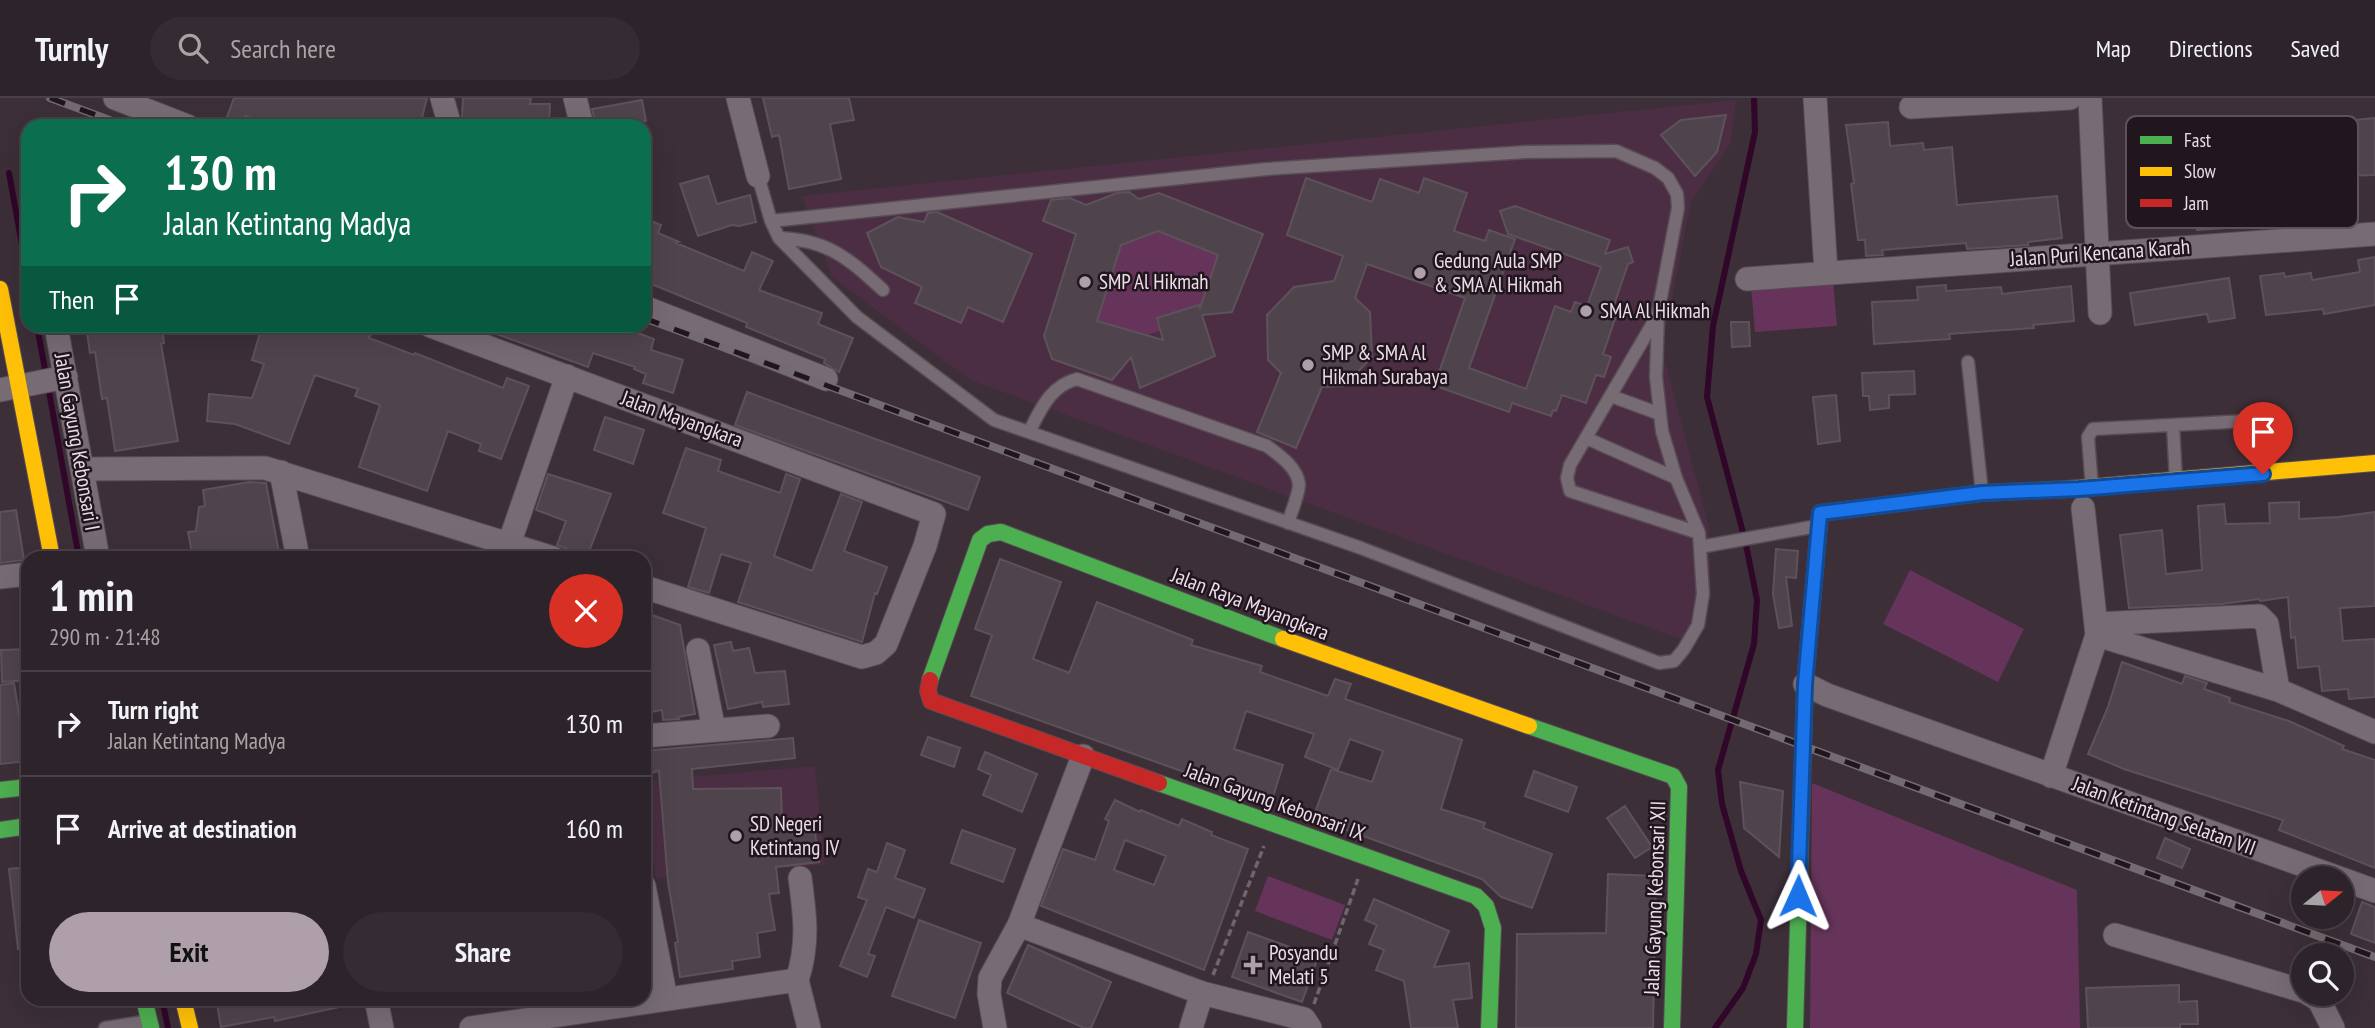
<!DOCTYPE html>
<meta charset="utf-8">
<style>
body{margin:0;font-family:"PT Sans Narrow",sans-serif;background:#352b32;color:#f1f3f6;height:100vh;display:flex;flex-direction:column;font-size:26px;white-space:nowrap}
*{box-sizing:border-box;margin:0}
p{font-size:23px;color:#a7a4a8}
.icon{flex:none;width:38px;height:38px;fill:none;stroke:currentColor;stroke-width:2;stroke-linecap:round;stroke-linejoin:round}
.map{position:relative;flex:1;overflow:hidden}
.panel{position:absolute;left:21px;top:453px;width:630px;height:455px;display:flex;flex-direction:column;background:#2d232a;border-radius:21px;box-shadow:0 7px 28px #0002,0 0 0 2px #484047}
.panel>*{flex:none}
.top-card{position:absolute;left:21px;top:21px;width:630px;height:214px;border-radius:21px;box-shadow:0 7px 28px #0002,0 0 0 2px #484047;background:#0b6e4f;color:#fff;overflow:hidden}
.needle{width:46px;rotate:72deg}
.controls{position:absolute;left:2291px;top:768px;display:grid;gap:14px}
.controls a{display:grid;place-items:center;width:63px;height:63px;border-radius:50%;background:#2d232a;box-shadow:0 7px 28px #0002,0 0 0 2px #484047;font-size:35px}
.pin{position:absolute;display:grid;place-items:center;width:60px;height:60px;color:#fff;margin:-72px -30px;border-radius:50% 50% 50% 0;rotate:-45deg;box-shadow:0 0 7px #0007}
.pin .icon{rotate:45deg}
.me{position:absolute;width:77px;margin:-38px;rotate:1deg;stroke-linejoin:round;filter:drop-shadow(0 0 5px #0008)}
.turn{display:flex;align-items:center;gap:24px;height:147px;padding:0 28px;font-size:32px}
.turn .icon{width:91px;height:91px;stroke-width:2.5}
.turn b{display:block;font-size:49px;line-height:60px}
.then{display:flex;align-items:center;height:66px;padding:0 28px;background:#0003;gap:14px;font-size:26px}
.round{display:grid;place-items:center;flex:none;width:74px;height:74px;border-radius:37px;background:#352b32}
.headline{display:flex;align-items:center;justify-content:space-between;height:119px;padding:0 28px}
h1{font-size:42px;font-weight:700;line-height:52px}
.button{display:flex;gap:14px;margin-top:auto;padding:14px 28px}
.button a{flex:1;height:80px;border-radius:42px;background:#ae9faa;color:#111;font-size:28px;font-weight:700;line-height:80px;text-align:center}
.button a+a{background:#352b32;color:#f1f3f6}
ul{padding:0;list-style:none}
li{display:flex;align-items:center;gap:21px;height:105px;padding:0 28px;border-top:2px solid #484047}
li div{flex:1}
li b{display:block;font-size:26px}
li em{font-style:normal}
header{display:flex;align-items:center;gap:42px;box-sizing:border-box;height:98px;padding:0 35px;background:#2d232a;border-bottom:2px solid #484047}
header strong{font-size:33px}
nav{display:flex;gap:38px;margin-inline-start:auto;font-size:24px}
.search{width:490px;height:63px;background:#352b32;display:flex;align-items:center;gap:18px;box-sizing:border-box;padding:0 24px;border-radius:38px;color:#a7a4a8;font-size:26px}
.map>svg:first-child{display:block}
.built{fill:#4b2e43}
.green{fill:#66345a}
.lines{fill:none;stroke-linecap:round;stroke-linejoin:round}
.stream{stroke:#300629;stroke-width:6}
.building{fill:#50444c;stroke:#5e525a;stroke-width:2;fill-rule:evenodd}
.lane-casing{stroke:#574c53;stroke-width:15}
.street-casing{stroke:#574c53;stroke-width:25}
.fast-casing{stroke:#574c53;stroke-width:18}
.slow-casing{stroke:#574c53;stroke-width:18}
.jam-casing{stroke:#574c53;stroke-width:18}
.path{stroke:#70656d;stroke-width:3.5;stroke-dasharray:7 3.5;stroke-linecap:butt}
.lane{stroke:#776c74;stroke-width:12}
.street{stroke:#776c74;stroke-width:23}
.fast{stroke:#4caf50;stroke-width:16}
.slow{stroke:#ffc107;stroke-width:16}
.jam{stroke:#c62828;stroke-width:16}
.rail-casing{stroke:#746a71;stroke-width:8}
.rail{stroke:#22161e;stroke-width:5;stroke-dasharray:16;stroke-linecap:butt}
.route-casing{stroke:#114b97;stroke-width:18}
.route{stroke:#1a73e8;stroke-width:12}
.poi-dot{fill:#ae9faa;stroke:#22161e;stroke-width:2.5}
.labels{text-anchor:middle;stroke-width:5;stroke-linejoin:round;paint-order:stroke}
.street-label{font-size:21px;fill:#ecdce7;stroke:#22161e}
.poi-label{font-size:21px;fill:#ecdce7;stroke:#22161e;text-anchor:start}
.key{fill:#22161e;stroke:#5f515a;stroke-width:2}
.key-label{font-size:19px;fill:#ecdce7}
</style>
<header>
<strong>Turnly</strong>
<div class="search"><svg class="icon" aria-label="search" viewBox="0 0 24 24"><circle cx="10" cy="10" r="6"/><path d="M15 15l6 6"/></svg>Search here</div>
<nav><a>Map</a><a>Directions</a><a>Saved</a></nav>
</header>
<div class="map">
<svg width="2375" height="930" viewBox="0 0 2375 930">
<rect width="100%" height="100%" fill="#3c2f38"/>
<path class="built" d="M1736 2 1731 45 1691 104 1662 251 1709 429 1711 500 1694 546 970 282 832 179 802 98Z
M815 668 825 767 656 780 644 709V683Z"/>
<path class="green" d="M1158 133 1218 157 1198 216 1186 211 1157 220 1160 233 1147 237 1099 223V216L1121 147Z
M1833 183 1837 228 1755 234 1751 189Z
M1910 472 2024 531 1998 584 1883 526Z
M1812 685 2077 792 2080 930H1810Z
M1268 778 1345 807 1332 842 1255 813Z"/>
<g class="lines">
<path class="stream" d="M9 75 28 180
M37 228 46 277
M48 288 79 460
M162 901 168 930
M1715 930 1743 890 1756 856 1761 822 1741 773 1722 706 1718 672 1754 546 1757 502 1745 442 1707 299 1713 228 1755 34 1754 0"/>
</g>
<path class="building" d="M234 0H427L420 28H277L245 18 243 25 227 19Z
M463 0H531L530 6H550L549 25 500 24V28H468V20H462Z
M763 0H849L854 22 830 26 841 81 789 91 779 37 772 39Z
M642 2 646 23 618 28H596L592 11Z
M1726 17 1717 54 1695 78 1661 37 1681 22Z
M2375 20V77L2339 78 2341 120 2313 121V126L2273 129 2271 106 2223 110 2224 130 2197 132 2194 89 2132 91 2130 33 2196 31 2195 27 2249 23 2250 39 2266 38 2270 87 2313 82 2307 27Z
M1888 24 1890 48 1923 45 1924 52 1952 49 1957 107 2057 98 2062 140 2028 144V147L1967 151 1966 145 1882 152 1883 157 1866 158 1865 142H1858L1851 86 1854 85 1846 27Z
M708 78 717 106 750 97 756 124 739 128 732 127 698 138 680 86Z
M1306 80 1372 104 1380 81 1419 95 1424 80 1467 95 1454 133 1485 143 1489 132 1515 141 1469 270 1526 291 1555 208 1571 214 1575 204 1587 208 1601 169 1508 136 1500 113 1515 108 1610 142 1605 156 1628 149 1633 164 1628 166 1611 216 1616 218 1603 256 1611 259 1604 279 1596 277 1586 305 1562 297 1556 313 1553 312 1551 318 1512 305 1509 314 1441 290 1445 280 1438 277 1465 200 1367 166 1355 200 1370 214 1372 259 1344 288 1322 289 1296 350 1257 334 1281 275 1268 262 1267 217 1294 189 1334 183 1343 158 1287 137Z
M1129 94 1139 101 1159 95 1263 136 1232 214 1202 217 1215 258 1140 290 1131 259 1112 282 1052 261 1044 238 1076 136 1043 123 1051 102 1070 100 1086 107 1117 95ZM1158 133 1218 157 1200 210 1199 207 1157 220 1163 242 1097 223 1121 147Z
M937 114 1032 156 1003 224 968 209 961 225 915 205 922 189 881 169 867 135 898 119 924 124 928 115Z
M644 120 661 127 658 135 679 144 676 145 744 173 752 154 773 163 759 192 822 215 818 226 853 240 839 274 824 265 825 261 746 229 747 225 644 183Z
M2375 159V207L2324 216 2323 211 2266 217 2260 178 2284 175 2285 179 2311 175 2312 182 2360 174 2358 162Z
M2229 180 2235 220 2209 224 2207 216 2135 227 2130 195Z
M1946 187V193L2001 189 2002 196 2071 188 2074 223 2033 227 2034 230 1949 236 1950 241 1874 246 1872 204 1918 202 1917 189Z
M1731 224H1749L1750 248 1732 249Z
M86 228H162L164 245 161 246 178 343 115 353 107 300 102 301 95 254 90 255Z
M262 228H374L369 240 414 257 415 255 503 290 507 280 529 288 501 361 479 353 481 346 448 333 427 393 359 369 380 307 355 298 358 291 315 277 289 346 235 326 207 323 209 296 252 300 264 266 252 262Z
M480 228H591L604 232 606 228H620L654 241 651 252 683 262 673 295 643 285 646 276 634 271 635 269 593 255 588 269 480 230Z
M1914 273 1915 296 1889 297V310L1870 312 1869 298H1863L1862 275Z
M747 294 980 379 968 412 735 327Z
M1836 297 1840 343 1818 346 1813 299Z
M605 319 644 332 633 366 594 352Z
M686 350 721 362 718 373 780 395 786 376 800 381 774 458 812 473 841 396 862 404 844 453 887 469 877 496 875 495 862 544 738 504 751 465 721 456 709 495 688 489 706 430 663 415Z
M548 376 611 396 587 459 557 447 566 423 536 412Z
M249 384 266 385 280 460H193L188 434 196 433 199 409 205 408 203 392Z
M2299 404V421L2338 419 2375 414V508L2340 510 2343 543 2375 541V599L2349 601 2348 591 2322 593 2319 568 2298 570 2295 539 2291 540 2288 499 2260 503 2259 501 2222 506 2129 510 2120 437 2162 432 2166 476 2202 472 2198 408 2224 406 2226 426 2270 425 2269 405Z
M16 412 24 462 0 465V414Z
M1776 451 1798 453 1796 480 1786 479 1792 528 1779 530 1773 496Z
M1000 461 1061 484 1033 561 1067 574 1069 575 1097 504 1193 542 1191 547 1262 568 1260 574 1328 598 1335 581 1351 586 1345 601 1462 642 1441 711 1485 725 1483 730 1552 756 1532 810 1501 799 1482 781 1313 720 1331 671 1372 684 1383 653 1350 641 1338 672 1305 659 1314 636 1246 613 1234 651 1283 667 1271 705 971 598 992 537 975 531Z
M644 514 680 527 695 616 678 619 679 621 663 622 662 612 644 615Z
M731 544 733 553 749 550 755 575 785 573 789 606 763 609 762 604 728 611 714 547Z
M28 551V582L2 584 1 552Z
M2122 564 2182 586 2185 578 2207 585 2204 591 2230 600 2229 604 2289 623 2344 648 2342 651 2375 662V770L2279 732 2283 722 2124 671 2088 656 2108 609Z
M14 585 21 629 28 628V663L0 666V587Z
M928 639 960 650 954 669 921 657Z
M793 640 795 660 692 671 693 691 781 690 782 724 813 720 819 764 776 769 779 795 769 796 775 832 757 835 760 859 732 863 733 871 680 879 675 845 678 844 668 784 659 673 644 676V653Z
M985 654 1037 676 1022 714 983 697 991 677 978 671Z
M1534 673 1577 689 1568 714 1525 698Z
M1740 684 1783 693 1779 759 1744 730Z
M1115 702 1140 714 1141 712 1179 728 1182 721 1212 734 1211 737 1248 751 1204 872 1041 808 1063 751 1095 762 1109 723 1105 721ZM1125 742 1166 758 1154 787 1114 772Z
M1625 708 1652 749 1635 760 1607 720Z
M962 732 1015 751 1003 784 951 765Z
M2165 740 2190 751 2182 770 2157 760Z
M887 745 905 752 895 780 925 791 914 820 886 809 868 856 875 858 867 879 840 868 867 802 858 799 868 771 877 774Z
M28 769V850L18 851 9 771Z
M1608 776 1656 778 1653 930H1516L1517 836 1606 835Z
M1374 801 1449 833 1434 869 1469 865 1472 900 1453 902 1458 930H1411L1404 883 1376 872 1384 852 1369 846 1377 827 1365 822Z
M2362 804 2375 809V845L2351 836Z
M919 822 981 845 955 920 892 898Z
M1248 834 1318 859 1302 904 1232 879Z
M1028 847 1111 884 1091 930H1084L1007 895Z
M2179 887V904L2197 903 2198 926H2180V930H2088L2086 890Z
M216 901H343L344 908 275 923 274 919 221 929Z"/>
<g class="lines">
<defs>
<path id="lane" d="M758 78 771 123 779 140 857 219 994 322 1361 450 1659 565 1674 563 1684 551 1698 527 1703 496 1699 435 1676 380 1662 333 1656 279 1658 215 1678 110 1677 96 1668 80 1655 70 1616 53 1526 54 1267 71 771 123
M779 140C829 142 849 161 883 192
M1657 218 1570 367 1567 380 1570 393 1699 435
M1968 264 1982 395
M1611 298 1660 316
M2173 327 2176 383
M1029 334C1041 311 1050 288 1077 281L1267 348C1279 357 1297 369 1299 386 1299 397 1291 414 1288 425
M1586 340 1676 380
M2092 390 2088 339 2093 331 2248 323 2256 326 2261 338 2263 376
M1700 449 1817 428
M105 930 149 923"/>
<path id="street" d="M115 0 187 28
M442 0 450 28
M575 0 582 28
M738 0 758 78
M1815 0 1826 174
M2090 0 2100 215
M1911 9 2070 0
M1747 181 2375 136
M644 209 826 281
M56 228 98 460
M431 228 934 416 925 448 886 546 876 555 862 559 644 489
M0 292 66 279
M83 371 265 370 553 460
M281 374 298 460
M509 446 567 278
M0 479 28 476
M2096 526 2259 518 2267 526 2278 592
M2097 537 2278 592 2375 634
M698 552 714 632
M1805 586 1827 597 2339 780
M644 638 768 628
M2051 678 2097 537 2083 410
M2342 781 2375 793
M644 788 666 901
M1019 827 1202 895 1304 921 1310 930
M2115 837 2303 893
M797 882C809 846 805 817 800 780
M2309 896 2319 902 2333 930
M376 901 382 930
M471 930 797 882 809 930
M995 930 989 896 990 880 1019 827 1083 658
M1191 930 1202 895"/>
<path id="fast" d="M930 582 980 442 988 436 1001 434 1283 541
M1529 628 1673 678 1679 689 1672 930
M1159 685 1476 798 1486 808 1493 830 1489 930
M0 692 28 689
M0 732 28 728
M144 901 151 930
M1795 930 1805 586 1820 415 1982 395 2067 391"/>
<path id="slow" d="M0 191 52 460
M2067 391 2375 365
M1283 541 1529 628
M183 901 190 930"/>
<path id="jam" d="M930 582 928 593 931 603 1159 685"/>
</defs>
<use href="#lane" class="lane-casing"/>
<use href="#street" class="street-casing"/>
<use href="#fast" class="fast-casing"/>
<use href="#slow" class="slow-casing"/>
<use href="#jam" class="jam-casing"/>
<path class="path" d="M1213 877 1264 748
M1314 906 1358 781"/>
<use href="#lane" class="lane"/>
<use href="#street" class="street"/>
<use href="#fast" class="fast"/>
<use href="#slow" class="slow"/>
<use href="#jam" class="jam"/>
<defs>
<path id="rail" d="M50 0 126 28
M644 220 2375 859"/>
</defs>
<use href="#rail" class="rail-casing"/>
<use href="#rail" class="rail"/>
</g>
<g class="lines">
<defs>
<path id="route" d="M1798 798 1805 586 1820 415 1982 395 2079 391 2263 376"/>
</defs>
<use href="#route" class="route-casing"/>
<use href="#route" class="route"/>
</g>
<g class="poi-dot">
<circle cx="1420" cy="175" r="7"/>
<circle cx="1085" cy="184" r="7"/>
<circle cx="1586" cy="213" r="7"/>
<circle cx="1308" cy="267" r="7"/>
<circle cx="736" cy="738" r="7"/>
<path d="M1249.5 856.5h7v7h7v7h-7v7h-7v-7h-7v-7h7z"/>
</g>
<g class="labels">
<g class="street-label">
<text transform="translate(2100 155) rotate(-4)" y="7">Jalan Puri Kencana Karah</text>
<text transform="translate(682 321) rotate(20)" y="7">Jalan Mayangkara</text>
<text transform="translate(77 344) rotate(80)" y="7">Jalan Gayung Kebonsari I</text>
<text transform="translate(1250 506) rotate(21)" y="7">Jalan Raya Mayangkara</text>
<text transform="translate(1275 704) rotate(20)" y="7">Jalan Gayung Kebonsari IX</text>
<text transform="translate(2164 718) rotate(20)" y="7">Jalan Ketintang Selatan VII</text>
<text transform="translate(1655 800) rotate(-88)" y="7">Jalan Gayung Kebonsari XII</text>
</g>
<g class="poi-label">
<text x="1434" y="170">Gedung Aula SMP<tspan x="1434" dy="24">&amp; SMA Al Hikmah</tspan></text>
<text x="1099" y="191">SMP Al Hikmah</text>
<text x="1600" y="220">SMA Al Hikmah</text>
<text x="1322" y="262">SMP &amp; SMA Al<tspan x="1322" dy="24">Hikmah Surabaya</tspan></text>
<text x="750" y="733">SD Negeri<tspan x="750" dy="24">Ketintang IV</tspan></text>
<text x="1269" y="862">Posyandu<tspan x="1269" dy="24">Melati 5</tspan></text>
</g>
</g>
<rect x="2126" y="18" width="232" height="112" rx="10" class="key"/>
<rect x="2140" y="38" width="32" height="8" fill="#4caf50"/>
<rect x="2140" y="69" width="32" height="9" fill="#ffc107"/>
<rect x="2140" y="101" width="32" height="8" fill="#c62828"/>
<g class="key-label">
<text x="2184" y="49">Fast</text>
<text x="2184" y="80">Slow</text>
<text x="2184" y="112">Jam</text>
</g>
</svg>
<div class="controls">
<a><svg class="needle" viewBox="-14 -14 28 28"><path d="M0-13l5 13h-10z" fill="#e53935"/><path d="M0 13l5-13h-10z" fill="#a7a4a8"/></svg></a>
<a><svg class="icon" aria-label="search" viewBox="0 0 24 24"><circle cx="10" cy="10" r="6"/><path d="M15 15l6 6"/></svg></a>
</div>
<div class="pin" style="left:2263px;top:376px;background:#d93025"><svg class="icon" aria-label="arrive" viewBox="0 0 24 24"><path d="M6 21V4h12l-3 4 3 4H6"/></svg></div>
<svg class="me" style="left:1798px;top:798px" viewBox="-20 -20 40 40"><path d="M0-17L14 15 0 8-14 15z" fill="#1a73e8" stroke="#fff" stroke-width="4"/></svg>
<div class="top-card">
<div class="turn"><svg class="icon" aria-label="right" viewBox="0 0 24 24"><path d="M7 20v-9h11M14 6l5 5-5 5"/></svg><div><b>130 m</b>Jalan Ketintang Madya</div></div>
<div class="then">Then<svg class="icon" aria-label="arrive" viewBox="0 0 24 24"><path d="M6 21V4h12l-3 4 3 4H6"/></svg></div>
</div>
<section class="panel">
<div class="headline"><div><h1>1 min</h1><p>290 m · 21:48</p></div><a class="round" style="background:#d93025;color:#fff"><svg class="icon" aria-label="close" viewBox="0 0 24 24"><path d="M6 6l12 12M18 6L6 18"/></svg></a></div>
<ul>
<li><svg class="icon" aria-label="right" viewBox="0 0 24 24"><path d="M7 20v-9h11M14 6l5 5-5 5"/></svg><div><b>Turn right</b><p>Jalan Ketintang Madya</p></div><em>130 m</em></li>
<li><svg class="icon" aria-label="arrive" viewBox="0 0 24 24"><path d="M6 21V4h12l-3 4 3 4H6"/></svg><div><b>Arrive at destination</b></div><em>160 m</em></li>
</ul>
<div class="button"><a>Exit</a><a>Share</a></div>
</section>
</div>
